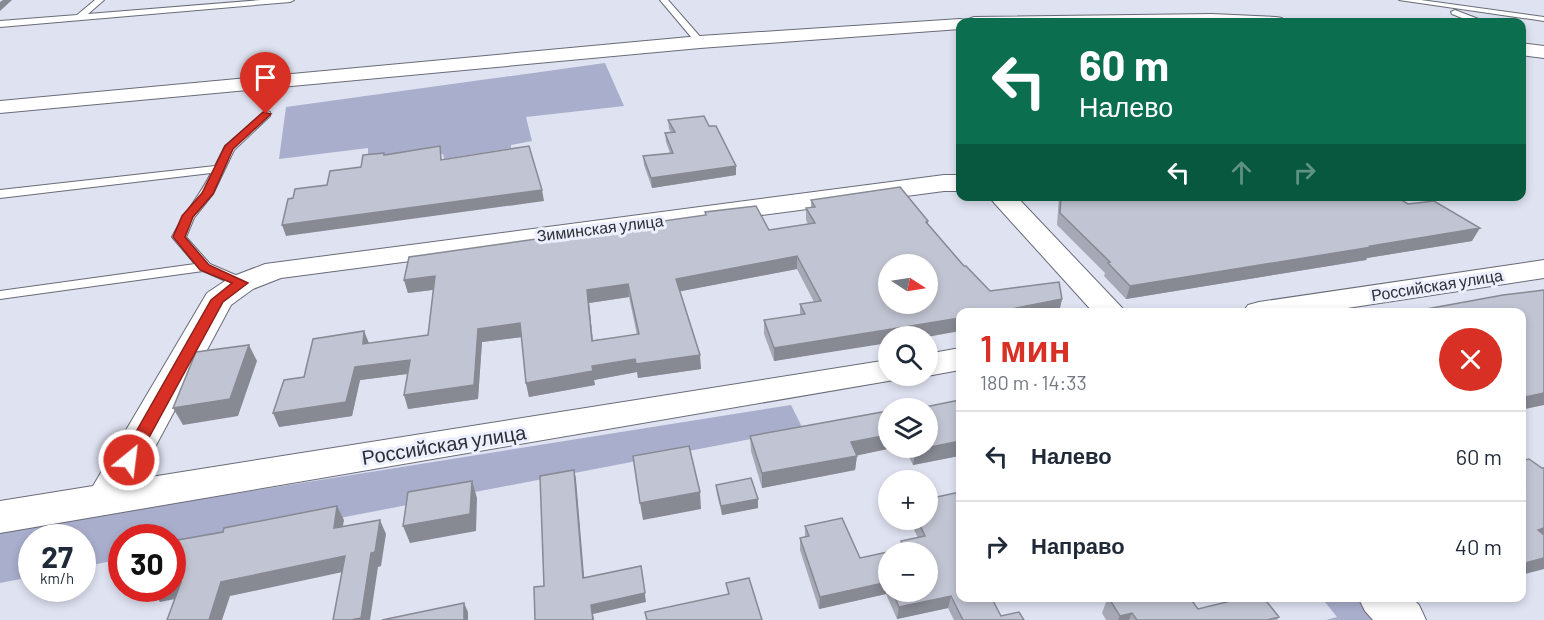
<!DOCTYPE html>
<html lang="ru">
<meta charset="utf-8">
<style>
body{margin:0;font-family:Barlow,sans-serif;background:#f6f6f7;color:#1f2937;height:100vh;display:flex;flex-direction:column;font-size:22px;white-space:nowrap}
*{box-sizing:border-box;margin:0}
p{font-size:20px;color:#747a83}
.icon{flex:none;width:33px;height:33px;fill:none;stroke:currentColor;stroke-width:2;stroke-linecap:round;stroke-linejoin:round}
.map{position:relative;flex:1;overflow:hidden}
.panel{position:absolute;left:956px;top:308px;width:570px;height:294px;display:flex;flex-direction:column;background:#fff;border-radius:12px;box-shadow:0 3px 9px #0003}
.panel>*{flex:none}
.hud{position:absolute;left:956px;top:18px;width:570px;height:183px;border-radius:12px;box-shadow:0 3px 9px #0003;background:#0b6e4f;color:#fff;overflow:hidden}
.needle{width:39px;rotate:102deg}
.controls{position:absolute;left:878px;top:254px;display:grid;gap:12px}
.controls a{display:grid;place-items:center;width:60px;height:60px;border-radius:50%;background:#fff;box-shadow:0 3px 9px #0003;font-size:30px}
.speed{position:absolute;left:18px;top:524px;display:flex;gap:12px;font-size:30px;font-weight:700;text-align:center}
.speed>*{display:grid;place-content:center;width:78px;height:78px;border-radius:50%;background:#fff;box-shadow:0 3px 9px #0003;line-height:1}
.speed small{font-size:15px;font-weight:400}
.speed .limit{border:9px solid #d22;background:#fff;color:#111}
.pin{position:absolute;display:grid;place-items:center;width:51px;height:51px;color:#fff;margin:-62px -26px;border-radius:50% 50% 50% 0;rotate:-45deg;box-shadow:0 0 6px #0007}
.pin .icon{rotate:45deg}
.me{position:absolute;width:66px;margin:-33px;rotate:29deg;stroke-linejoin:round;filter:drop-shadow(0 0 4px #0008)}
.turn{display:flex;align-items:center;gap:21px;height:126px;padding:0 24px;font-size:27px}
.turn .icon{width:78px;height:78px;stroke-width:2.5}
.turn b{display:block;font-size:42px;line-height:51px}
.lanes{display:flex;align-items:center;height:57px;padding:0 24px;background:#0003;justify-content:center;gap:30px;direction:ltr}
.lanes .off{opacity:.35}
.round{display:grid;place-items:center;flex:none;width:63px;height:63px;border-radius:32px;background:#f6f6f7}
.head{display:flex;align-items:center;justify-content:space-between;height:102px;padding:0 24px}
h1{font-size:36px;font-weight:600;line-height:45px;color:#d93025}
ul{padding:0;list-style:none}
li{display:flex;align-items:center;gap:18px;height:90px;padding:0 24px;border-top:2px solid #e0e1e3}
li div{flex:1}
li b{display:block;font-size:22px}
li em{font-style:normal}
.map>svg:first-child{display:block}
.green{fill:#a9aecd}
.lines{fill:none;stroke-linecap:round;stroke-linejoin:round}
.lane-casing{stroke:#696b78;stroke-width:2}
.street-casing{stroke:#696b78;stroke-width:2}
.lane{fill:#fff;fill-rule:evenodd}
.street{fill:#fff;fill-rule:evenodd}
.wall{fill:#a6a9b5;fill-rule:evenodd}
.shaded-wall{fill:#878993}
.building{fill:#c1c4d2;stroke:#878993;stroke-width:1.5;fill-rule:evenodd}
.route{fill:#d93025;stroke:#8d1f18;stroke-width:1.5}
.labels{text-anchor:middle;stroke-width:6;stroke-linejoin:round;paint-order:stroke}
.street-label{font-size:16px;fill:#2d2e33;stroke:#eceffe}
.near-street-label{font-size:20px;fill:#2d2e33;stroke:#eceffe}
</style>
<div class="map">
<svg width="1544" height="620" viewBox="0 0 1544 620">
<rect width="100%" height="100%" fill="#dfe2f1"/>
<path class="green" d="M605 63 624 106 526 117 532 141 511 145V148L444 159 443 154 368 165V148L279 159 286 107Z
M791 405 803 429 173 550 172 537H122L121 559 83 567 82 537H32L31 577 0 583V531Z
M1321 597H1355L1375 620H1326L1337 617Z"/>
<g class="lines">
<defs>
<path id="lane" d="M95 0H104L88 14 261 0H294L290 2 0 27V21L77 15Z
M660 0H668L703 40V44H697Z
M1399 0H1421L1544 17V21Z
M1455 10 1481 20 1482 22H1472L1452 14 1451 12Z
M266 111 270 112V116L234 150 213 194 194 218 186 237 210 264 247 280 249 283 247 286H237L203 271 0 299V291L195 264 172 237C183 214 200 196 211 173L0 198V190L215 166 225 146Z"/>
<path id="street" d="M1212 14 1276 17 1282 18 1285 22H960V29L700 48 0 113V101L700 36 960 19 966 20 974 17Z
M1521 43 1544 46V58L1521 55Z
M944 175H960V191H944L281 278 253 289 231 305 138 479 888 360V375H903L900 379 0 533V501L93 486 207 293 231 277 265 264Z
M988 196H1016L1126 312H1093Z
M1544 260V278L1321 312H1243L1248 305 1259 302Z
M960 348V370L927 376 923 375H927V354Z
M1358 597H1411L1419 605 1426 620H1373L1365 611Z"/>
</defs>
<use href="#lane" class="lane-casing"/>
<use href="#street" class="street-casing"/>
<use href="#lane" class="lane"/>
<use href="#street" class="street"/>
</g>
<path class="wall" d="M668 120 709 126 736 166V175L652 188 644 165 643 156 670 153 666 142 665 133 671 132 669 129Z
M1059 196H1395L1472 241 1367 258 1366 260 1126 299 1104 276 1105 273 1057 225Z
M811 200 928 221V224L964 266 990 291 1062 299 1059 312 774 361 764 334V320L800 315V304L814 302 797 269 680 291 701 369 638 378 637 372 594 380 595 385 529 397 526 383 521 337 482 342 478 399 408 409 407 374 360 380 352 416 279 427 304 377 364 331 369 343 428 335 433 290 408 293 404 280 705 215V212L769 230 808 224 806 220V208L811 207ZM629 297 637 335 593 340 589 303Z
M960 400 959 456 913 465 904 447H927L920 408Z
M750 436 888 447H897L857 455 855 470 762 488 751 451Z
M716 485 758 499V508L722 515 717 494Z
M909 519H927L960 597 1001 616 1024 620H954L948 608 897 619 886 594 819 609 800 550V538L805 537V526L860 558 888 552V591H927L900 550 901 541 918 538Z
M1108 597 1198 609 1279 617 1277 620H1106L1102 613Z"/>
<path class="shaded-wall" d="M3 0H12L0 11V2Z
M736 166V175L652 188 651 178Z
M542 190 544 201 286 236 282 225Z
M1480 228 1472 241 1367 258 1366 260 1126 299 1130 286Z
M797 256V269L677 292 676 279Z
M435 276 439 289 408 293 404 280Z
M628 284 629 297 589 303 594 354 587 290Z
M1062 299 1059 312H996Z
M960 318V331L927 337 888 336V343L774 361V348Z
M520 323 523 337 482 342 478 399 408 409 404 395 478 329Z
M364 331 369 344H363Z
M249 345 257 361 238 416 183 425 173 408Z
M700 355 701 369 638 378 636 364Z
M635 359 637 372 594 380 595 385 529 397 526 383 592 366Z
M410 360 415 373 360 380 352 416 279 427 273 413 355 367Z
M1544 393V405L1521 410V398Z
M960 434 959 456 913 465 916 450Z
M888 435V447H897L850 457 851 442Z
M857 456 855 470 762 488V473Z
M574 470 576 479 585 587 583 578Z
M472 481 477 498 476 531 410 543 403 526Z
M700 492 701 509 643 520 640 503Z
M758 499V508L722 515 721 506Z
M337 506 344 520 340 542 334 528Z
M380 520 386 534 381 566 378 567 370 620H351L371 553Z
M1544 528V540L1538 530Z
M345 556 352 570 230 596 222 620H209L221 582Z
M1544 558V569L1521 575V564Z
M641 566 646 602 593 614 594 620H593L591 605Z
M888 581 886 594 819 609 820 597Z
M181 582 190 596 160 602 150 588H172V584Z
M951 596 948 608 897 619 899 607Z
M464 603 468 612V620H464Z
M1132 613 1129 620H1118L1120 616Z"/>
<path class="building" d="M704 116 709 126H716L736 166 651 178 643 156 673 153 665 133 675 132 668 120Z
M440 146 441 160 529 146 542 190 282 225 288 199 293 198 295 189 327 185 330 171 361 167 363 155 384 153V155Z
M900 187 928 221 926 222 964 266H966L990 291 1059 282 1062 299 996 312H960V318L774 348 764 320 805 314 800 304 821 301 797 256 676 279 700 355 636 364 635 359 592 366 593 371 526 383 520 323 478 329 474 385 404 395 410 360 355 367 346 402 273 413 284 380 304 377 313 339 364 331 363 344 428 335 435 276 404 280 409 257 706 215 705 212 756 206 769 230 815 223 806 208 815 207 811 200ZM888 264H927V303H888ZM628 284 639 334 592 341 587 290Z
M1061 196H1395L1408 204 1434 201 1480 228 1370 246 1372 247 1130 286 1108 263 1110 262 1060 213Z
M1544 290V393L1521 398V312H1410L1503 295Z
M249 345 230 399 173 408 196 352Z
M960 400V434H958L960 438V441L916 450 914 447H927V408H892L917 403 920 408Z
M888 411V435L851 442 857 456 762 473 750 436Z
M689 446 700 492 640 503 633 456Z
M1529 459 1542 468H1544V528L1538 530 1544 535V558L1521 564V485L1525 484 1521 481V461Z
M574 470 583 578 641 566 645 593 591 605 593 620H535L534 587 544 586 540 476Z
M751 478 758 499 721 506 716 485Z
M472 481 470 514 403 526 408 492Z
M960 492V597H991L1001 616 1019 612 1024 620H963L951 596 899 607 892 591H927V552H890L904 549 901 541 925 536 917 519H927V499Z
M337 506 334 528 380 520 375 552 371 553 361 618 351 620H333L345 556 221 582 209 620H167L181 582 172 584V541L223 532 224 528Z
M842 518 860 558 888 552V582L820 597 800 538 809 536 805 526Z
M749 578 762 620H647L645 612 729 594 726 583Z
M1108 597H1189L1198 609 1247 597H1263L1279 617 1267 620H1137L1132 613 1120 616Z
M464 603V620H382Z"/>
<path class="route" d="M263 112 271 114 233 149 213 194 193 217 185 237 209 265 248 283 223 302 134 465 129 467 123 465 120 460 211 300 232 283 200 270 173 237 182 216 202 193 225 146Z"/>
<g class="labels">
<g class="street-label">
<text transform="translate(600 228) rotate(-7)" y="6">Зиминская улица</text>
<text transform="translate(1437 285) rotate(-9)" y="6">Российская улица</text>
</g>
<g class="near-street-label">
<text transform="translate(444 445) rotate(-9)" y="7">Российская улица</text>
</g>
</g>
</svg>
<div class="controls">
<a><svg class="needle" viewBox="-14 -14 28 28"><path d="M0-13l5 13h-10z" fill="#e53935"/><path d="M0 13l5-13h-10z" fill="#747a83"/></svg></a>
<a><svg class="icon" aria-label="search" viewBox="0 0 24 24"><circle cx="10" cy="10" r="6"/><path d="M15 15l6 6"/></svg></a>
<a><svg class="icon" aria-label="layers" viewBox="0 0 24 24"><path d="M12 4l9 5-9 5-9-5zM3 14l9 5 9-5"/></svg></a>
<a>+</a>
<a>−</a>
</div>
<div class="speed"><div>27<small>km/h</small></div><div class="limit">30</div></div>
<div class="pin" style="left:266px;top:114px;background:#d93025"><svg class="icon" aria-label="arrive" viewBox="0 0 24 24"><path d="M6 21V4h12l-3 4 3 4H6"/></svg></div>
<svg class="me" style="left:129px;top:460px" viewBox="-20 -20 40 40"><circle r="17" fill="#d93025" stroke="#fff" stroke-width="3"/><path d="M0-11L8 9 0 5-8 9z" fill="#fff"/></svg>
<div class="hud">
<div class="turn"><svg class="icon" aria-label="left" viewBox="0 0 24 24"><path d="M17 20v-9H6M10 6l-5 5 5 5"/></svg><div><b>60 m</b>Налево</div></div>
<div class="lanes"><svg class="icon" aria-label="left" viewBox="0 0 24 24"><path d="M17 20v-9H6M10 6l-5 5 5 5"/></svg><svg class="icon off" aria-label="ahead" viewBox="0 0 24 24"><path d="M12 20V5M6 11l6-6 6 6"/></svg><svg class="icon off" aria-label="right" viewBox="0 0 24 24"><path d="M7 20v-9h11M14 6l5 5-5 5"/></svg></div>
</div>
<section class="panel">
<div class="head"><div><h1>1 мин</h1><p>180 m · 14:33</p></div><a class="round" style="background:#d93025;color:#fff"><svg class="icon" aria-label="close" viewBox="0 0 24 24"><path d="M6 6l12 12M18 6L6 18"/></svg></a></div>
<ul>
<li><svg class="icon" aria-label="left" viewBox="0 0 24 24"><path d="M17 20v-9H6M10 6l-5 5 5 5"/></svg><div><b>Налево</b></div><em>60 m</em></li>
<li><svg class="icon" aria-label="right" viewBox="0 0 24 24"><path d="M7 20v-9h11M14 6l5 5-5 5"/></svg><div><b>Направо</b></div><em>40 m</em></li>
</ul>
</section>
</div>
